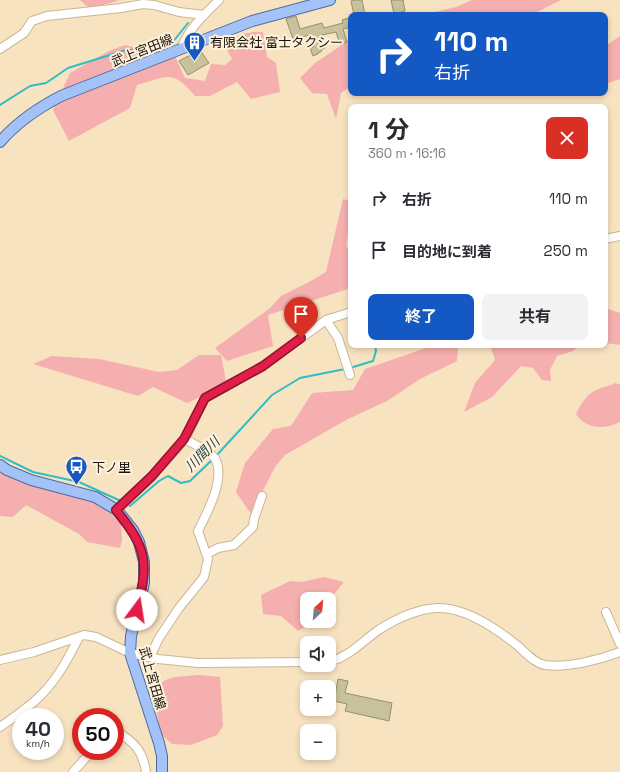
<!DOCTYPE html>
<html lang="ja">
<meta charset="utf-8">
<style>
body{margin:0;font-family:"Space Grotesk","Noto Sans JP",sans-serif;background:#f2f2f3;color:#2b2b33;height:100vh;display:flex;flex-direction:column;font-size:15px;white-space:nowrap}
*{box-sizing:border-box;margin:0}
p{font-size:13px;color:#7c7c81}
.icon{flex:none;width:22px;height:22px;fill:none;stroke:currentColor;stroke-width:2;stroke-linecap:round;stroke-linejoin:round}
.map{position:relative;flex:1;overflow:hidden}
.sheet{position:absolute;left:348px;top:104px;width:260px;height:244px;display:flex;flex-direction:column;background:#fff;border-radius:8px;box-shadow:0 2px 6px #0003}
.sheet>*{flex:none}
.guide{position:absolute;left:348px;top:12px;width:260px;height:84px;border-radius:8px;box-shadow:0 2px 6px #0003;background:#1358c3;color:#fff;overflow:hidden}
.needle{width:26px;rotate:26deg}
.tools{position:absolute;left:300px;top:592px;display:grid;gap:8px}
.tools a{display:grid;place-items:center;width:36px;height:36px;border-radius:8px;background:#fff;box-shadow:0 2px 6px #0003;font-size:20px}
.speed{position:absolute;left:12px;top:708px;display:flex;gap:8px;font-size:20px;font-weight:700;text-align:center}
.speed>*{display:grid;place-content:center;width:52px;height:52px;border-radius:50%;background:#fff;box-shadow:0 2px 6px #0003;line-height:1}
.speed small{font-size:10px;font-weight:400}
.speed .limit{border:6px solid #d22;background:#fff;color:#111}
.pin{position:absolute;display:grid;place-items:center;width:34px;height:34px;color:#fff;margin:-41px -17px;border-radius:50% 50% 50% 0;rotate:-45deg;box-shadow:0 0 4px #0007}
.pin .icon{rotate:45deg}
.me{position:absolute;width:44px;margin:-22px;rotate:14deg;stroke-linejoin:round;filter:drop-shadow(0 0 3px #0008)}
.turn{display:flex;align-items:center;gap:14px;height:84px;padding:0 20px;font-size:18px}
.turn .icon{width:52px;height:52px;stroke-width:2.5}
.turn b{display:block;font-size:28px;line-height:34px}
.round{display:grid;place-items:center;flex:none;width:42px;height:42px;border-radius:8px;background:#f2f2f3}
.head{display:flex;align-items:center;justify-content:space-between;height:68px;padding:0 20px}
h1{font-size:24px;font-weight:700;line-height:30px}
.action{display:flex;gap:8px;margin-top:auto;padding:8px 20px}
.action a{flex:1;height:46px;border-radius:8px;background:#1358c3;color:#fff;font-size:16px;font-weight:700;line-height:46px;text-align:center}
.action a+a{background:#f2f2f3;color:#2b2b33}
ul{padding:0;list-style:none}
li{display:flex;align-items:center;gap:12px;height:52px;padding:0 20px}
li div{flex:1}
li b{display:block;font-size:15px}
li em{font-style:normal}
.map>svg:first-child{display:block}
.green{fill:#f5afae}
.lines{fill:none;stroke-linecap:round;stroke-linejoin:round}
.stream{stroke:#30bdc3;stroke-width:2}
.building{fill:#c7c19c;stroke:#96906c}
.minor-casing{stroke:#cab695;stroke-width:10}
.major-casing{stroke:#4a6ba1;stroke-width:12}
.minor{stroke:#fff;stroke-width:8}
.major{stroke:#a3c3f8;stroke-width:10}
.route-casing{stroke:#92132f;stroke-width:10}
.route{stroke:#e11d48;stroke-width:7}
.labels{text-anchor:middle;stroke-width:4;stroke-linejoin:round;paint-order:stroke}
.poi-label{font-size:13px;fill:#191206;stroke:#fef2dd;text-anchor:start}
.street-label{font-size:13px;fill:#191206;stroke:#fef2dd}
.water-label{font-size:14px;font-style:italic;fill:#2a4648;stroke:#fef2dd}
</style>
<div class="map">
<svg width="620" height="772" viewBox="0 0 620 772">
<rect width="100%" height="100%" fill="#f8e3c1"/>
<path class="green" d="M80 0H119L111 3 89 8Z
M472 0H561L531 15H422L456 7Z
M254 32H263L267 57 276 63 280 92 251 99 237 82 210 96H195C173 69 167 76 137 85L130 108 69 141 53 110 70 73 109 51 125 45 136 48 139 57 173 52 185 78 205 81 211 64 225 65 232 59 227 50 222 45 242 34Z
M620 36V79L605 84V48L607 45Z
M351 39V86L341 93 336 119 327 94 312 93 300 78 315 63Z
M343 199 351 201V214L346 247 351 248V288L268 315 273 346 227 361 215 348 270 308 281 296 309 282 326 272Z
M605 308 620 313V345L605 343Z
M435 345H456L458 347 457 361 420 379 387 401 348 419 285 455 275 467 251 514 236 492 245 463 273 429 291 426 312 393 353 390 365 369Z
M490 345H581L573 351 557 356 550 370 551 381 542 380 533 368 521 366 492 397 464 412 475 383 495 360Z
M199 355H221L226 381 202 396 187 403 153 387 138 396 33 364 52 356 99 359 159 372 177 370Z
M616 383 620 385V422C605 430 585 429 576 414 588 390 593 391 616 383Z
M0 461 103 505 121 524 122 540 120 548 87 542 79 534 26 505 13 517 0 516Z
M324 577 344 582 330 599 333 611 329 613V599H307V621H315L298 631 281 616 263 614 261 595 290 581 302 582Z
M199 675 220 677 223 726 217 735 191 745 172 744 161 734 153 692C165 674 180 677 199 675Z"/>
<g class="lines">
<path class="stream" d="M0 105 30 86 46 83 68 68 126 50H144L172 43 188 23
M350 368 373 361 376 351 375 345
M0 456 33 472 79 482 123 502
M216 456 272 395 300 378 345 369
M127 504 130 506 159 481 168 476 181 483 190 481 213 459"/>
</g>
<path class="building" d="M355 0H362L365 15H354L351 1Z
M391 0H403L405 11 394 14Z
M296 16 300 29 322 23 324 28 343 23 342 20 349 18 351 27 343 29 347 42 340 45 336 32 322 35 326 45 324 46 325 48 321 49 322 51 318 53V54L313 56 310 48 314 47 310 35 293 39 286 19Z
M200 50 209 63 188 75 179 61Z
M338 679 348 681 345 693 392 703 389 721 345 711 347 704 334 701Z"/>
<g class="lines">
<defs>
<path id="minor" d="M182 47C189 28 205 14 219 0
M0 49 24 33 32 21 47 16 121 8 143 4 154 5 179 12 204 15
M605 239 620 236
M326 320 338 338 350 375
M117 510 152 476 185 439 205 398 263 366 326 320 351 312
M207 554 218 548 234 545 253 527 254 519 262 496
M606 612 620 644
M150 657 159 638 179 608 204 577 208 559 198 531C207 513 225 480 216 460 211 451 193 444 185 439
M0 660 34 652 84 635 96 637 130 653 158 659 198 663 307 662
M329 662C352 655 361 642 380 629 396 619 417 609 437 608 465 607 497 629 518 646 526 653 534 663 545 665 568 668 599 660 620 652
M0 727C14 717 30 707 42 694 58 678 69 657 79 637
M115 731C134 741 143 751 146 772
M73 772 92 751"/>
<path id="major" d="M0 142C17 122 38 108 61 96L252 21 330 0
M0 465 7 470 31 480 95 497 117 510 133 530 139 542 144 562V583L131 636 130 653 159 743 162 756V772"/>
</defs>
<use href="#minor" class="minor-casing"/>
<use href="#major" class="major-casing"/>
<use href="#minor" class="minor"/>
<use href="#major" class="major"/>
</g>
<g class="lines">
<defs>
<path id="route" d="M137 610C149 562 147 548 116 510L152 476 184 439 205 398 263 366 301 338"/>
</defs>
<use href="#route" class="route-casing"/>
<use href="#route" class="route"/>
</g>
<defs>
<symbol id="building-pin" viewBox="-11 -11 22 30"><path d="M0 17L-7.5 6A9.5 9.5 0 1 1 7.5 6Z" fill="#1358c3" stroke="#fef2dd"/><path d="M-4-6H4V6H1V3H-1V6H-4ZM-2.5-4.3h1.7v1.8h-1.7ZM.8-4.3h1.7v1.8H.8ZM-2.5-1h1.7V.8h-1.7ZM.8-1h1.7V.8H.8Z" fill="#fff"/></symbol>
<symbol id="bus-pin" viewBox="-11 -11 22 30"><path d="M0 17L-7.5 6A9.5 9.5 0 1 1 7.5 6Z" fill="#1358c3" stroke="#fef2dd"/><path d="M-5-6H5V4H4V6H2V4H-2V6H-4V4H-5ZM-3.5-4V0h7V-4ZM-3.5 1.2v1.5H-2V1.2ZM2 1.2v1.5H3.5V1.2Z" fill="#fff"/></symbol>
</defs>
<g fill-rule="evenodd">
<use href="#building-pin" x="182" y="30" width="25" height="34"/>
<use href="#bus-pin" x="64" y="454" width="25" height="34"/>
</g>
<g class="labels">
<g class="poi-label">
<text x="210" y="47">有限会社 富士タクシー</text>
<text x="92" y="472">下ノ里</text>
</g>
<g class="street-label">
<text transform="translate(142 50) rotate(-22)" y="5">武上宮田線</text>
<text transform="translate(153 678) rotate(74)" y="5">武上宮田線</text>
</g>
<g class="water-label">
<text transform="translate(202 454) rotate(-45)" y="5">川間川</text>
</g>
</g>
</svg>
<div class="tools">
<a><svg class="needle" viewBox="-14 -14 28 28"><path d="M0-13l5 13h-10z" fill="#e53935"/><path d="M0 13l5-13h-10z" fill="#7c7c81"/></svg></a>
<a><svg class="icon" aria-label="sound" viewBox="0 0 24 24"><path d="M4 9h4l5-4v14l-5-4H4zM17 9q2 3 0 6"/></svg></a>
<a>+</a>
<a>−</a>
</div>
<div class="speed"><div>40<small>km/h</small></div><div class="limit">50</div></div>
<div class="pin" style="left:301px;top:338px;background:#d93025"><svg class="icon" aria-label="arrive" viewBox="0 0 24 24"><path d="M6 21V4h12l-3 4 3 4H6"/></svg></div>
<svg class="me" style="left:137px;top:610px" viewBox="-20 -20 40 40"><circle r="19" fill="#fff"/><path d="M0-13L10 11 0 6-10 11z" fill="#e11d48"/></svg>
<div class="guide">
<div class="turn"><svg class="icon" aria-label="right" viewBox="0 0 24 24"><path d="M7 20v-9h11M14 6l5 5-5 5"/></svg><div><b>110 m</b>右折</div></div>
</div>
<section class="sheet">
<div class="head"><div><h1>1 分</h1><p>360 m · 16:16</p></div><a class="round" style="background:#d93025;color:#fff"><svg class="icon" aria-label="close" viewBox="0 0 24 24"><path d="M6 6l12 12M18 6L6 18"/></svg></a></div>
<ul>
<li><svg class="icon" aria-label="right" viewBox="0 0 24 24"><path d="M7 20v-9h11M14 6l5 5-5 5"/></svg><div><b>右折</b></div><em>110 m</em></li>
<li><svg class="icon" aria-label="arrive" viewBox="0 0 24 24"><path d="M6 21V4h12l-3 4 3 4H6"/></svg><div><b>目的地に到着</b></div><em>250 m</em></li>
</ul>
<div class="action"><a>終了</a><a>共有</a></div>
</section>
</div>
